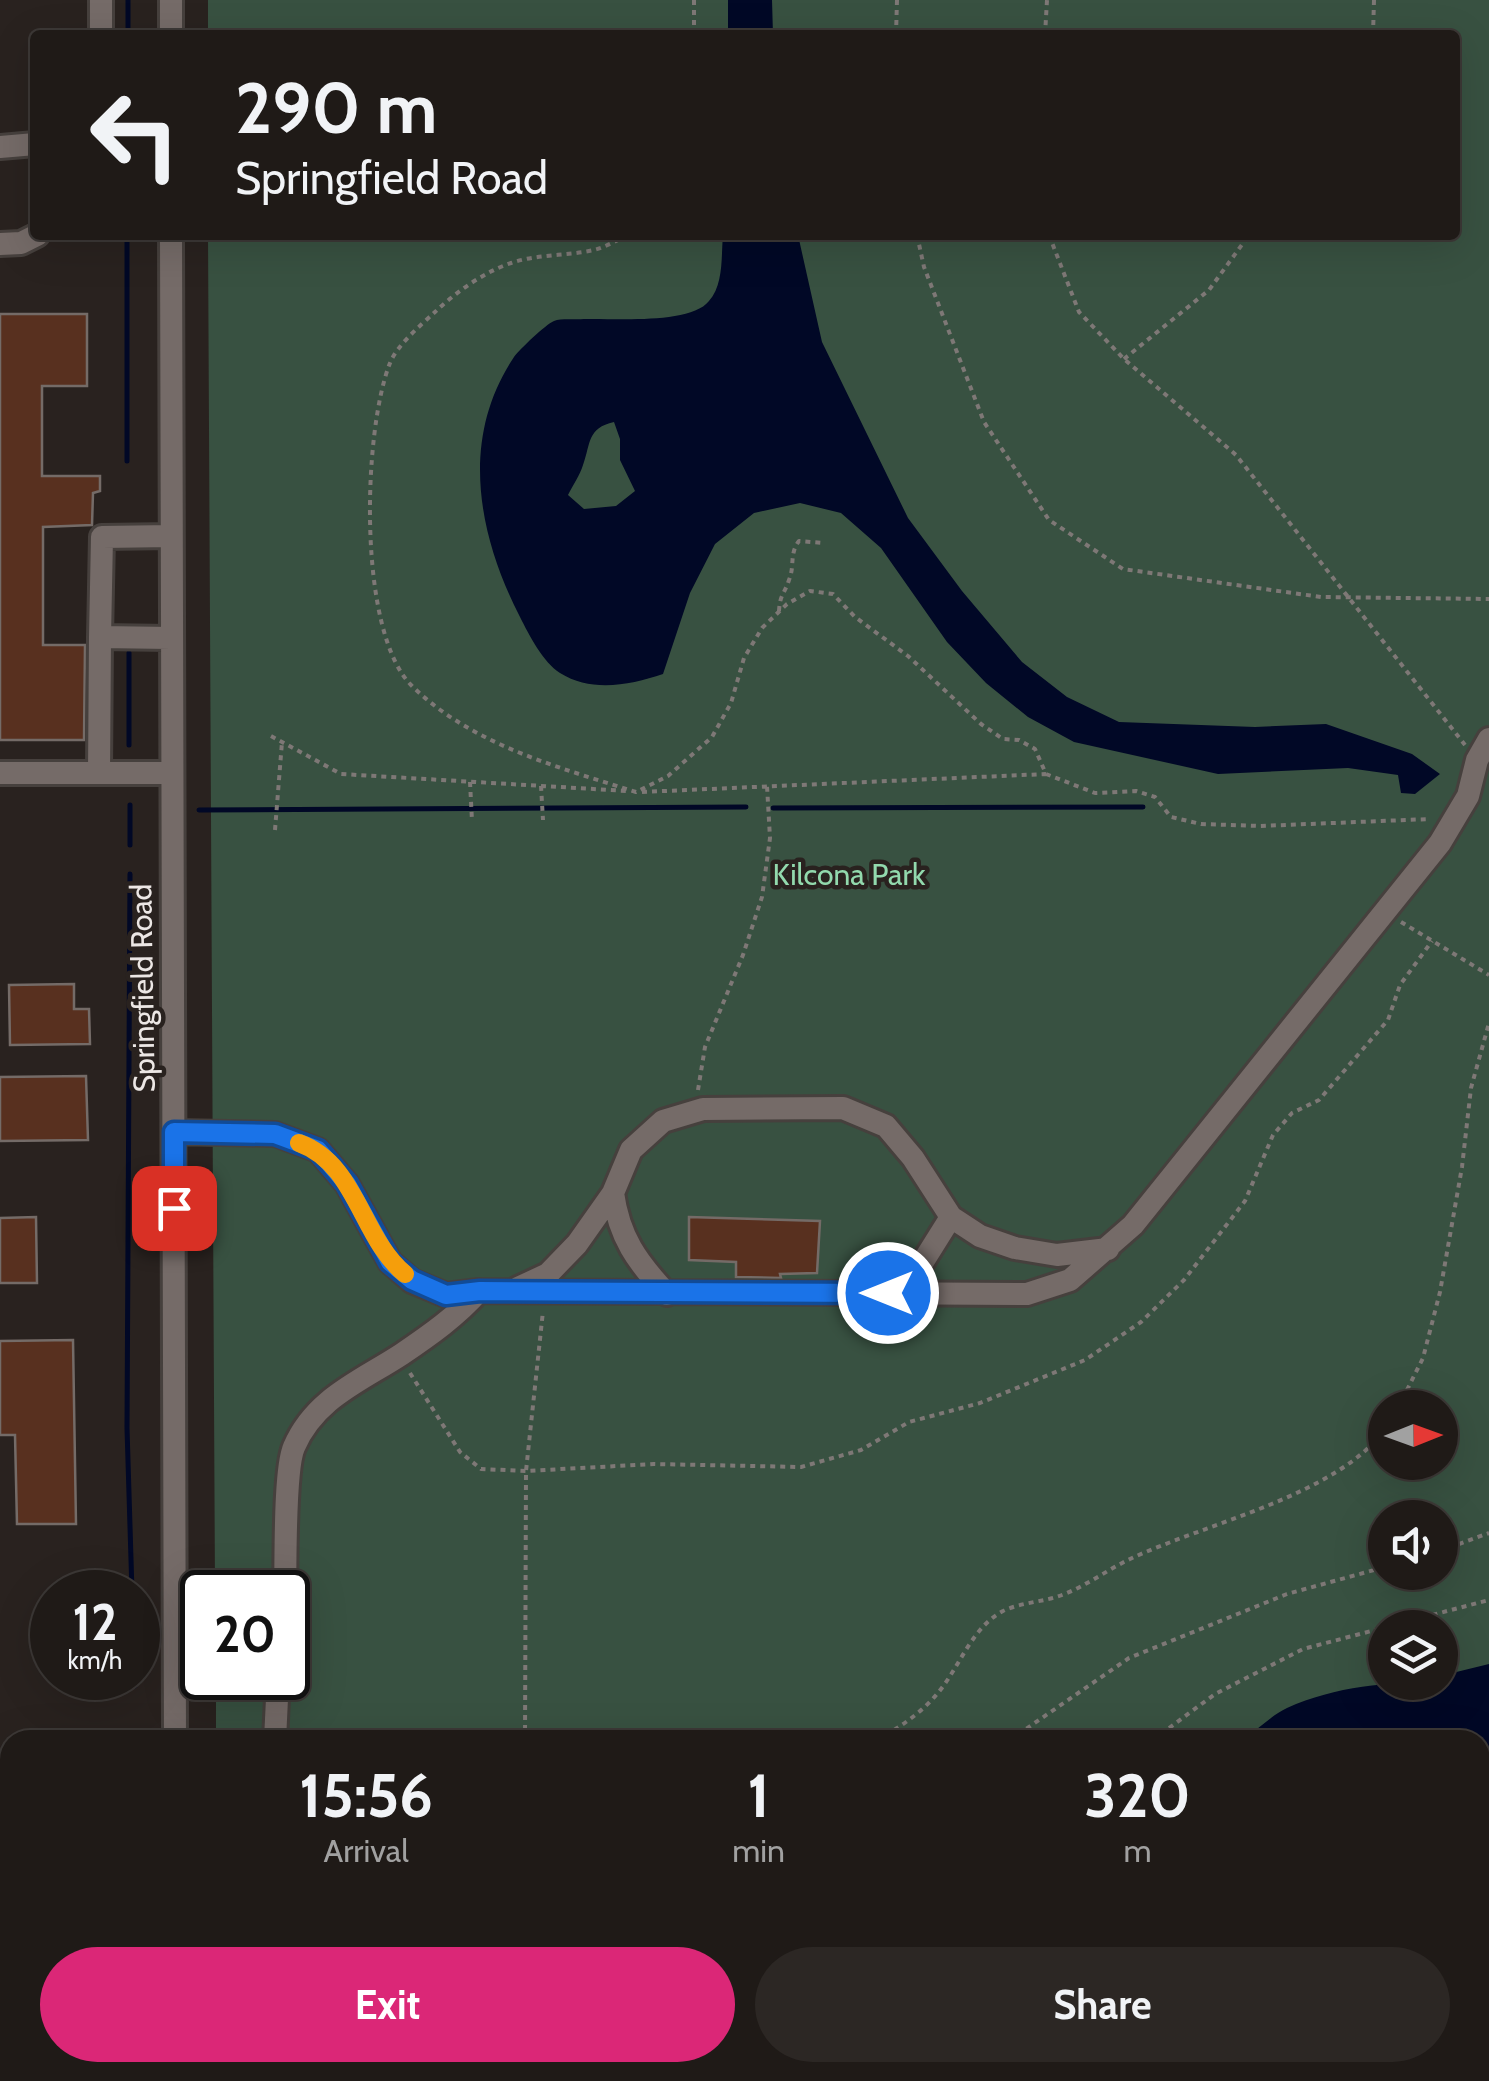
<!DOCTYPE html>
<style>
body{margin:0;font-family:Cabin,sans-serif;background:#2c2724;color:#f1f3f6;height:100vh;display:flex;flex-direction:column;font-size:38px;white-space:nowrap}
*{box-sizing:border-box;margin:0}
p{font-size:32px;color:#a1a1a1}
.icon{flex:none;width:55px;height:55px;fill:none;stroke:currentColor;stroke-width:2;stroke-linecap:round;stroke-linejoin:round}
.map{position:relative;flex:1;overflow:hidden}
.side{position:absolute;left:0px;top:1730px;width:1490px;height:352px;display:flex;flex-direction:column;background:#1f1a17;border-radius:30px 30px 0 0;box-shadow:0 10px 40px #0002,0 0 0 2px #3c3836}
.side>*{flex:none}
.hud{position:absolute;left:30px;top:30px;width:1430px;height:210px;border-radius:10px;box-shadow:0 10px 40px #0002,0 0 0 2px #3c3836;background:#1f1a17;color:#f1f3f6;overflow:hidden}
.needle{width:65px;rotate:89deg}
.controls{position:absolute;left:1368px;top:1390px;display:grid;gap:20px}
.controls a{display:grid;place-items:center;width:90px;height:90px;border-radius:50%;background:#1f1a17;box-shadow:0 10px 40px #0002,0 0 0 2px #3c3836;font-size:50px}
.speed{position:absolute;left:30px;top:1570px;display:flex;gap:20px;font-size:50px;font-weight:700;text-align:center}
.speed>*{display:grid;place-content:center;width:130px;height:130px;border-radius:50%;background:#1f1a17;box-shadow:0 10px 40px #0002,0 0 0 2px #3c3836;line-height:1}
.speed small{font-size:25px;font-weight:400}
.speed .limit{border:5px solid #111;border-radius:15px;background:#fff;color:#111}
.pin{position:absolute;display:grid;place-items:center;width:85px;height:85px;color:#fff;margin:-42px;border-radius:20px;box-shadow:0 5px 15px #0006}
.me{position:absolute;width:110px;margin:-55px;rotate:270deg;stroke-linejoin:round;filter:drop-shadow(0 0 8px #0008)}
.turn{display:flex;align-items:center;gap:35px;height:210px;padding:0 40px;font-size:45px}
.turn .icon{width:130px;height:130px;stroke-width:2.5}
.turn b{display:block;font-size:70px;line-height:85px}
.eta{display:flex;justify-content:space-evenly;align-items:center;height:170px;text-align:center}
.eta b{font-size:60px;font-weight:800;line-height:70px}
.primary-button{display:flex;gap:20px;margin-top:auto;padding:20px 40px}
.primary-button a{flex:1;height:115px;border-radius:60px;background:#db2777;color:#fff;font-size:40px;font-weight:800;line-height:115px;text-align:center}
.primary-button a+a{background:#2c2724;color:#f1f3f6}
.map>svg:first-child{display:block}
.green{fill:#385141;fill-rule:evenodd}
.water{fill:#010826;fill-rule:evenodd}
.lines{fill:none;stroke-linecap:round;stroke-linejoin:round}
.stream{stroke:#010826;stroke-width:5}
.building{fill:#58301f;stroke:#746b67;stroke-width:2.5}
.minor-casing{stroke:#46403d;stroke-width:28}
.path{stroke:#7e7876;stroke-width:4;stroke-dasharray:5 5;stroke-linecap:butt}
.minor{stroke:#756b68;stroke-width:22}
.route-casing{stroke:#114b97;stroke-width:25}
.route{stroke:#1a73e8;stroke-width:18}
.slow{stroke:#f59e0b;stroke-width:18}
.labels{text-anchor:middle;stroke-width:9;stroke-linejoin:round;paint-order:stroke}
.park-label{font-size:30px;fill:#92d9ad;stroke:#29221f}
.street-label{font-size:30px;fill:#ece7e5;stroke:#29221f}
</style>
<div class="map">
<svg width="1489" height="2081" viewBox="0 0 1489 2081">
<rect width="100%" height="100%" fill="#29221f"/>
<path class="green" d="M208 0H1489V2081H219V2072H1480V1740H216V1678H288V1592H215L208 235H1455V35H208ZM1385 1408H1440V1462H1385ZM1385 1518H1440V1572H1385ZM1385 1628H1440V1682H1385Z"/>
<path class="water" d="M728 0H772L773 35H728Z
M723 235H798L822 342 908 518 962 591 1022 662 1067 697 1119 722 1255 727 1326 724 1412 754 1440 774 1415 794 1401 793 1398 775 1348 768 1218 774 1074 742 1028 717 986 683 947 642 881 548 841 513 800 503 754 513 715 544 690 593 663 674C630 685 592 693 560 673 543 662 529 635 520 617 478 535 459 439 514 357 520 349 545 325 554 321 561 318 576 320 584 319 614 318 690 325 709 301 724 284 721 256 723 235ZM614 422 620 439V460L635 491 616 506 584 509 568 495C573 485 580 475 583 465 591 443 587 428 614 422Z
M1489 1664V2081H1407L1408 2073 1480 2072V1740H1243C1257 1730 1272 1715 1287 1708 1336 1686 1388 1682 1440 1682V1676Z
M1013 2072H1327V2073L1326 2081H1010Z"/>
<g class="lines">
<path class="stream" d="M128 35V0
M127 461V235
M129 653V745
M130 805V845
M773 808 1143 807
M199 810 746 807
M130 874 127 1428 132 1592
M134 1678 135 1686
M138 2072V2081"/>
</g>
<path class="building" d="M0 314H87V386H42V476H100V491L93 493 92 525 43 527V645H85L84 740H0Z
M74 984V1009H89L90 1044 10 1045 9 985Z
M86 1076 88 1140 0 1141V1077Z
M36 1217 37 1283H0V1218Z
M689 1217 820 1221 817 1273 780 1274 781 1278 736 1277V1262L689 1260Z
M73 1340 76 1524H17L15 1435H0V1341Z"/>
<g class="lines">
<defs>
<path id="minor" d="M171 0V35
M101 35V0
M0 147 35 144
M171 235 175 1740
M0 244 21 243 37 235
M171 638 100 637 102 537 171 536
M0 773H171
M99 773 100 637
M174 1132 275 1134 318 1150 347 1184 390 1262 412 1281 446 1295 479 1291 1027 1294 1070 1280 1133 1225 1440 843 1468 796 1477 760 1489 739
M613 1193C619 1237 637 1262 667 1294
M518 1288 548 1274 577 1244 613 1193 631 1150 663 1121 703 1109 843 1108 886 1126 913 1158 951 1217 980 1236 1015 1248 1057 1255 1108 1249
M888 1293 914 1276 951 1217
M285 1592C286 1562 284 1470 294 1447 315 1398 361 1381 402 1354 430 1335 457 1316 479 1291
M275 1740 278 1678
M0 1918H10
M177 2072V2081
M252 2072 254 2081"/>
</defs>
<use href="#minor" class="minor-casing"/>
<path class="path" d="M694 0V35
M896 35 897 0
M1045 35 1047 0
M1373 35 1374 0
M628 235C617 240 606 247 594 250 567 256 537 254 511 263 484 272 456 292 435 312 421 325 397 345 390 363 363 431 357 632 412 686 472 745 558 767 636 792L668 776 712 737 731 703 744 658 762 628 787 604 810 591 833 594 855 617 908 656 981 724 1003 739 1019 740 1035 749 1046 774 1095 793 1136 791 1155 797 1171 817 1201 824 1260 826 1430 819
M917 235 924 267 984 422 1049 520 1123 569 1321 597 1489 599
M1049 235 1079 312 1124 359 1236 455 1465 745
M1124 359 1209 290 1249 235
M779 611C780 594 784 595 789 580 795 566 789 554 799 541L824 543
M271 736 341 774 627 791
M470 782 472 821
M541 786 543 820
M642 792 1046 774
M275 830 282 742
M1401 922 1489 975
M698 1090 705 1047 743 955 762 897 770 838 767 786
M410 1373 460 1452 481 1469 526 1471 654 1464 801 1467 861 1450 909 1422 980 1403 1085 1360 1141 1322 1184 1280 1245 1201 1273 1135 1292 1113 1319 1100 1388 1020 1400 985 1432 941
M1398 1408 1423 1358 1440 1292 1462 1167 1471 1088 1489 1023
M1440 1551 1489 1533
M525 1740 526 1471 543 1311
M877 1740C899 1728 921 1713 937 1694 960 1667 971 1628 1003 1611 1022 1602 1044 1602 1062 1595 1086 1586 1107 1570 1130 1559 1204 1524 1338 1495 1385 1429
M1010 1740 1129 1658 1287 1594 1385 1567
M1153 1740 1215 1694 1303 1649 1489 1600
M554 2072 556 2081
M472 2081 478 2072
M908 2081 915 2072"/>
<use href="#minor" class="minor"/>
</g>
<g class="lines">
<defs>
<path id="route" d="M174 1208V1132L275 1134 318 1150 347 1184 390 1262 412 1280 446 1295 480 1291 888 1293"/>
</defs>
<use href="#route" class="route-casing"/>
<use href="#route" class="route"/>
<path class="slow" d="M299 1143C357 1164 361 1238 405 1274"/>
</g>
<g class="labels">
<g class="park-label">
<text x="849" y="885">Kilcona Park</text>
</g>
<g class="street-label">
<text transform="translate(143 988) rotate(-91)" y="10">Springfield Road</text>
</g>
</g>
</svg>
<div class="controls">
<a><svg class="needle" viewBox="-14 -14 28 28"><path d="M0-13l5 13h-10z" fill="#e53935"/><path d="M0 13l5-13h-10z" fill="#a1a1a1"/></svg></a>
<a><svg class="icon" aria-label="sound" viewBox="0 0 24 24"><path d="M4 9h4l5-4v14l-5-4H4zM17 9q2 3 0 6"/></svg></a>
<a><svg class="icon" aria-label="layers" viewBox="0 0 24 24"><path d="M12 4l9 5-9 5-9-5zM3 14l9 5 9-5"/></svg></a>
</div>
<div class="speed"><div>12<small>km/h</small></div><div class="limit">20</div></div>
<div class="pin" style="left:174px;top:1208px;background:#d93025"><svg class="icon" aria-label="arrive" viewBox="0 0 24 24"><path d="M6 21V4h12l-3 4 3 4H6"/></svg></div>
<svg class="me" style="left:888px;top:1293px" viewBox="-20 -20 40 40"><circle r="17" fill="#1a73e8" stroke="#fff" stroke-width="3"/><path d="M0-11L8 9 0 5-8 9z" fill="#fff"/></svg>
<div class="hud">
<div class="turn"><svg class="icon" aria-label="left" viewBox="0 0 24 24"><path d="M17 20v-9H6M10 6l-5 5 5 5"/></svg><div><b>290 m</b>Springfield Road</div></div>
</div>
<section class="side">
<div class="eta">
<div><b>15:56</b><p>Arrival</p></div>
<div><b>1</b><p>min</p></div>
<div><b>320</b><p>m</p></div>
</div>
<div class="primary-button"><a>Exit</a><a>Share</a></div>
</section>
</div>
